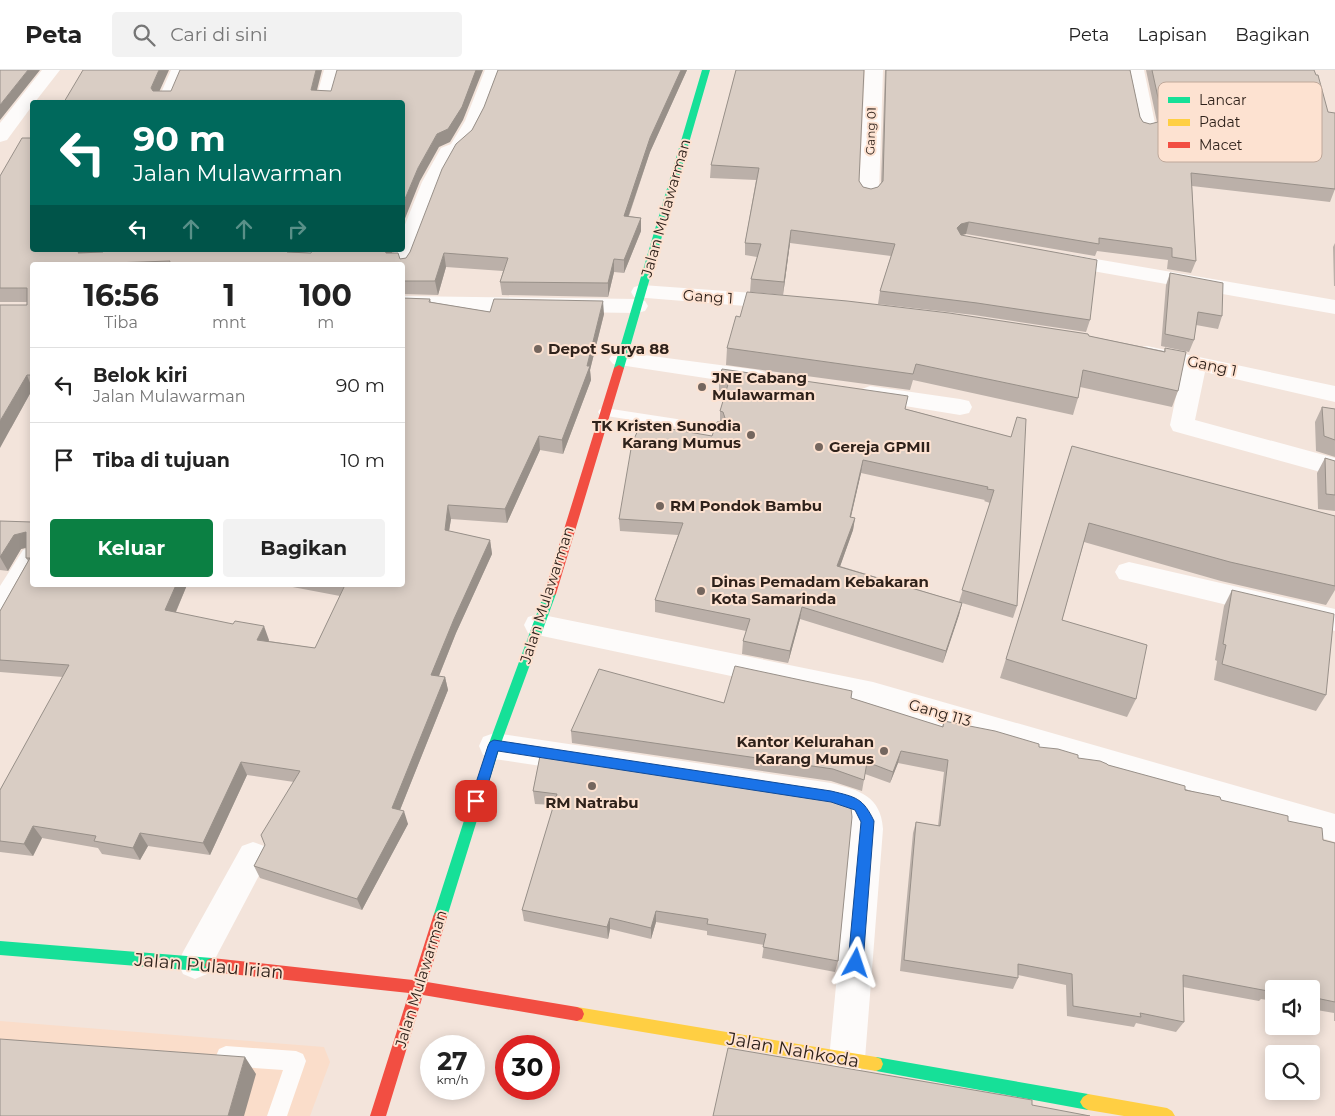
<!DOCTYPE html>
<html lang="id">
<style>
body{margin:0;font-family:Montserrat,sans-serif;background:#f2f2f2;color:#222;height:100vh;display:flex;flex-direction:column;font-size:19px;white-space:nowrap}
*{box-sizing:border-box;margin:0}
p{font-size:16px;color:#767676}
.icon{flex:none;width:28px;height:28px;fill:none;stroke:currentColor;stroke-width:2;stroke-linecap:round;stroke-linejoin:round}
.map{position:relative;flex:1;overflow:hidden}
.side{position:absolute;left:30px;top:192px;width:375px;height:325px;display:flex;flex-direction:column;background:#fff;border-radius:5px;box-shadow:0 2px 12px #0003}
.side>*{flex:none}
.banner{position:absolute;left:30px;top:30px;width:375px;height:152px;border-radius:5px;box-shadow:0 2px 12px #0003;background:#00695c;color:#fff;overflow:hidden}
.fabs{position:absolute;left:1265px;top:910px;display:grid;gap:10px}
.fabs a{display:grid;place-items:center;width:55px;height:55px;border-radius:5px;background:#fff;box-shadow:0 2px 12px #0003;font-size:25px}
.speed{position:absolute;left:420px;top:965px;display:flex;gap:10px;font-size:25px;font-weight:700;text-align:center}
.speed>*{display:grid;place-content:center;width:65px;height:65px;border-radius:50%;background:#fff;box-shadow:0 2px 12px #0003;line-height:1}
.speed small{font-size:12px;font-weight:400}
.speed .limit{border:8px solid #d22;background:#fff;color:#111}
.pin{position:absolute;display:grid;place-items:center;width:42px;height:42px;color:#fff;margin:-21px;border-radius:10px;box-shadow:0 2px 8px #0006}
.me{position:absolute;width:55px;margin:-28px;rotate:5deg;stroke-linejoin:round;filter:drop-shadow(0 0 4px #0008)}
.turn{display:flex;align-items:center;gap:18px;height:105px;padding:0 20px;font-size:22px}
.turn .icon{width:65px;height:65px;stroke-width:2.5}
.turn b{display:block;font-size:35px;line-height:42px}
.lanes{display:flex;align-items:center;height:48px;padding:0 20px;background:#0003;justify-content:center;gap:25px;direction:ltr}
.lanes .off{opacity:.35}
.eta{display:flex;justify-content:space-evenly;align-items:center;height:85px;text-align:center}
.eta b{font-size:30px;font-weight:700;line-height:35px}
.button{display:flex;gap:10px;margin-top:auto;padding:10px 20px}
.button a{flex:1;height:58px;border-radius:5px;background:#0b8043;color:#fff;font-size:20px;font-weight:700;line-height:58px;text-align:center}
.button a+a{background:#f2f2f2;color:#222}
ul{padding:0;list-style:none}
li{display:flex;align-items:center;gap:15px;height:75px;padding:0 20px;border-top:1px solid #e0e0e0}
li div{flex:1}
li b{display:block;font-size:19px}
li em{font-style:normal}
header{display:flex;align-items:center;gap:30px;box-sizing:border-box;height:70px;padding:0 25px;background:#fff;border-bottom:1px solid #e0e0e0}
header strong{font-size:24px}
nav{display:flex;gap:28px;margin-inline-start:auto;font-size:18px}
.search{width:350px;height:45px;background:#f2f2f2;display:flex;align-items:center;gap:12px;box-sizing:border-box;padding:0 18px;border-radius:5px;color:#767676;font-size:19px}
.map>svg:first-child{display:block}
.built{fill:#faddca}
.lines{fill:none;stroke-linecap:round;stroke-linejoin:round}
.lane{fill:#fdfbfa;fill-rule:evenodd}
.street{fill:#fdfbfa;fill-rule:evenodd}
.fast{fill:#16e098;fill-rule:evenodd}
.slow{fill:#ffcf43;fill-rule:evenodd}
.jam{fill:#f24e42;fill-rule:evenodd}
.wall{fill:#bbb0a9;fill-rule:evenodd}
.shaded-wall{fill:#989089}
.building{fill:#d9cdc4;stroke:#989089}
.route{fill:#1a73e8;stroke:#114b97}
.poi-dot{fill:#74665e;stroke:#fde2d1;stroke-width:2}
.labels{text-anchor:middle;stroke-width:4;stroke-linejoin:round;paint-order:stroke}
.far-street-label{font-size:12px;fill:#2f221b;stroke:#fde2d1}
.street-label{font-size:15px;fill:#2f221b;stroke:#fde2d1}
.poi-label{font-size:15px;font-weight:bold;fill:#2f221b;stroke:#fde2d1;text-anchor:start}
.near-street-label{font-size:18px;fill:#2f221b;stroke:#fde2d1}
.key{fill:#fde2d1;stroke:#bfa89a;stroke-width:1}
.key-label{font-size:14px;fill:#2f221b}
</style>
<header>
<strong>Peta</strong>
<div class="search"><svg class="icon" aria-label="search" viewBox="0 0 24 24"><circle cx="10" cy="10" r="6"/><path d="M15 15l6 6"/></svg>Cari di sini</div>
<nav><a>Peta</a><a>Lapisan</a><a>Bagikan</a></nav>
</header>
<div class="map">
<svg width="1335" height="1046" viewBox="0 0 1335 1046">
<rect width="100%" height="100%" fill="#f3e4db"/>
<path class="built" d="M0 951 324 977 330 992 310 1046H0Z"/>
<g class="lines">
<path class="lane" d="M605 338 716 355 721 356 723 359 721 362 716 363 600 345 598 342 600 339Z
M226 976 296 981 303 984 306 991 287 1046H267L283 1000 226 996 219 993 216 986 219 979Z"/>
<path class="street" d="M42 0H60L35 32H32V36L7 70 0 72V53Z
M171 0H189L175 32H157Z
M324 0H342L333 32H315Z
M485 0H499L501 3C492 27 480 76 456 86L442 112 411 195 408 200 402 201V195H389L395 180H402V162L422 112 441 78 451 74 465 51Z
M865 0H883L879 123 876 127 869 129 862 127 859 123Z
M1126 0H1144L1156 58 1154 62 1147 64 1140 62 1138 58Z
M299 180H321L314 195H292Z
M1061 183 1335 230V244L1053 194 1050 189 1053 184Z
M642 215 783 225 791 227 794 232 791 237 783 239 634 227 631 222 634 217Z
M402 226 637 229 645 231 648 236 645 241 637 243 402 240Z
M1147 276 1335 316V332L1205 302 1195 350 1335 388V406L1173 361 1170 355 1182 297 1139 288 1135 283 1139 278Z
M621 282 758 300 766 303 770 308 766 313 758 316 613 294 609 289 613 284Z
M870 316 960 329 969 331 972 337 969 343 960 345 862 329 858 324 862 319Z
M32 477V509L10 546 0 550V516L23 480Z
M1129 492 1335 539V561L1119 509 1115 502 1119 495Z
M538 544 873 612 1335 744V772L873 636 528 563 524 555 528 547Z
M494 663 831 713C859 720 881 726 883 759L865 989 860 1002 847 1007 834 1002 829 989 851 759 850 749 841 742 831 739 494 689 483 685 479 676 483 667Z
M253 772 264 776 269 786 264 796 207 904 195 909 183 904 178 893 183 882 242 776Z"/>
<path class="fast" d="M702 0H710L624 298 622 300H616L614 298Z
M550 520 556 524 500 676 447 847 445 851 440 853 435 851 433 847 488 676 544 524Z
M0 871 212 888 217 890 219 895 217 900 212 902 0 885Z
M876 987 1088 1024 1093 1027 1096 1032 1093 1037 1088 1040 876 1001 871 999 869 994 871 989Z"/>
<path class="slow" d="M577 937 876 987 881 989 883 994 881 999 876 1001 577 951 572 949 570 944 572 939Z
M1088 1024 1167 1038 1172 1041 1175 1046H1124L1088 1040 1083 1037 1080 1032 1083 1027Z"/>
<path class="jam" d="M619 295 624 298 556 524 550 528 544 524 614 298Z
M440 841 445 843 447 847 427 912 577 937 582 939 584 944 582 949 577 951 423 925 386 1046H370L409 923 212 902 207 900 205 895 207 890 212 888 413 910 433 847 435 843Z"/>
</g>
<path class="wall" d="M498 0H687L650 82 629 146 641 148V161L624 203 614 202 608 227 502 225 500 212 503 201 446 197 438 225 402 224V195H32V320L11 358 27 232H0V106L90 183 103 182 104 180H298L297 182 311 183 312 180H393L392 183 400 189 406 188 410 182 472 60 484 37Z
M736 0 859 111 863 117 871 119 878 117 881 113 885 0H1130L1140 47 1143 52 1150 54 1157 52 1146 0H1314L1335 119 1330 132 1192 116 1196 191 1191 203 1167 199 1168 190 1097 181 1095 186 966 164 961 165 1090 250 1086 262 974 245 878 234 880 221 891 186 790 173 783 225 750 222 751 209 757 187 745 185V173L756 110 710 108 711 95Z
M1335 173V216H1334L1333 177Z
M1170 203 1222 246 1218 259 1196 255 1194 270 1189 282 1161 276 1166 215Z
M430 229 431 232 490 242 604 244 590 300 591 310 563 384 540 380 507 453 451 449 449 461 490 470 492 484 456 563 439 606 445 607 448 620 400 740 408 754 362 840 260 808 254 796 265 775 294 712 247 705 210 785 148 776 140 790 102 784 98 778 42 768 33 786 0 782V720L63 607 0 602V541L28 491 26 488V478L21 479 8 501 0 500V451L187 515 176 542 269 570V571L315 578 340 526 282 515H402Z
M1089 266 1164 281 1165 278 1178 321 1172 337 1080 317 1078 328 1073 345 913 310 910 320 726 295 727 278Z
M719 309 906 339 1011 367 1017 536 1013 548 962 533 959 545 943 593 800 549 788 593 742 584 743 571 746 561 655 542V530L678 465 620 461 619 449 712 366 720 352V341L726 323 719 321ZM861 403 985 430 984 431 990 433 959 532 840 496 853 460 855 448 851 447Z
M1322 337 1335 339V387L1316 381 1315 352Z
M1072 376 1335 446V520L1326 535 1221 511 1084 472 1062 550 1136 629 1127 647 1000 608Z
M1325 388 1335 391V441L1318 439 1317 403Z
M1232 520 1326 625 1316 641 1214 610 1217 591 1215 590 1224 536Z
M851 628 942 657 944 651 1078 688 1108 695 1288 751 1323 770 1335 773V951H1334V943L1311 939V919H1274V931L1261 929 1259 931 1183 917 1184 952 1176 962 1136 953 1134 957 1067 946 1066 915 1018 905V908L1013 919 900 901 913 763 916 752 938 756 944 702 898 693 890 713 865 704 862 721 831 711 572 673 571 661 724 633Z
M540 686 838 891 835 902 762 888 764 875 707 865V861L656 852 651 869 610 859 608 869 524 851 522 840 554 735 535 734 533 721Z"/>
<path class="shaded-wall" d="M28 0H40L0 50V35Z
M159 0H169L155 31 151 18Z
M316 0H322L314 32 311 20Z
M476 0H483L463 50 450 72 439 77 420 111 402 156V136L418 98 437 64Z
M681 0H687L650 82 624 159V146L650 68Z
M641 148V161L624 203V190Z
M969 152 966 164 958 166 957 158 961 154Z
M791 160 790 173 783 225 784 212Z
M80 180H91L85 194H83L84 195H83L78 183Z
M288 180H298L290 195 287 182Z
M385 180H393L387 194Z
M444 183 446 197 438 225 435 211Z
M614 189V202L608 227V213Z
M603 231 604 244 590 300 591 310 563 384 562 370 587 296Z
M27 305 32 318V320L11 358 0 378V351Z
M539 366 540 380 507 453 505 439Z
M863 390 861 403 848 459 850 447Z
M448 435 451 449 447 473 445 460Z
M855 448 853 460 836 508 837 496Z
M26 462 32 476 21 479 8 501 0 487 14 465Z
M490 470 492 484 456 563 434 618 431 605 454 549Z
M176 515H187L171 553 165 540Z
M962 533 959 545 943 593 946 581Z
M802 537 800 549 788 593 790 581Z
M264 556 269 570 262 583 257 570Z
M445 607 448 620 396 750 392 738Z
M901 681 898 693 890 713 893 702Z
M241 692 247 705 210 785 203 773Z
M404 741 408 754 362 840 357 829Z
M33 756 42 768 33 786 24 774Z
M140 763 148 776 140 790 133 778Z
M656 841V852L651 869V858Z
M610 848V859L608 869 607 857Z
M245 987 256 1004 244 1046H228Z"/>
<path class="building" d="M0 0H28L0 35Z
M83 0H159L151 18 153 21H171L180 0H316L311 20 331 21 337 0H476L462 37 448 59 437 64 418 98 402 136V32H64Z
M498 0H681L650 68 624 146 641 148 624 190 614 189 608 213 500 212 508 188 444 183 435 211H402V195H169L170 191 83 194V195H32V305H27L0 351V235H27V218H0V106L22 68H32V180H80L78 183 103 182 104 180H288L287 182 311 183 312 180H385L386 183H398L400 189 406 188 410 182 442 99 456 74 472 60 484 37Z
M736 0H864L859 111 863 117 871 119 878 117 883 111 886 0H1130L1140 47 1143 52 1150 54 1158 52 1162 46 1152 0H1314L1316 5H1318L1328 42 1335 43V119L1191 103 1196 191 1172 187V178L1099 168V174L969 152 961 154 957 158 961 165 1097 190 1090 250 977 233 880 221 895 174 791 160 784 212 751 209 761 174 745 173 759 98 711 95Z
M1170 203 1223 213 1222 246 1198 242 1194 270 1165 264Z
M747 222 847 231 949 243 1088 264 1089 266 1165 282V278L1186 282 1178 321 1083 300 1078 328 916 294 913 304 727 278 736 246 740 247Z
M402 228 430 229 429 232 490 242 494 229 603 231 587 296H590L562 370 539 366 505 439 448 435 445 460 490 470 454 549 431 605 445 607 392 738 404 741 357 829 254 796 265 775 261 765 300 701 241 692 203 773 140 763 133 778 94 771 96 766 33 756 24 774 0 771V720L69 595 0 590V541L30 488H26V462L14 465 0 487V451L32 452V515H176L165 540 233 554 235 551 264 556 257 570 315 578 345 515H402Z
M722 299 908 326 905 339 1011 367 1017 347 1026 349 1017 536 962 520 994 420 987 419 988 417 863 390 850 447 855 448 837 496 962 533 946 581 802 537 790 581 743 571 750 549 655 530 683 453 619 449 632 373 641 354 712 366 717 352 722 351 725 348 723 342 720 341 729 311 719 309Z
M1322 337 1335 339V370L1324 366Z
M1072 376 1335 446V516L1230 492 1089 453 1062 550 1147 575 1136 629 1006 589Z
M1325 388 1335 391V425L1326 424Z
M1232 520 1334 544 1326 625 1222 594 1226 575 1223 574Z
M735 596 852 621 851 628 943 657 944 651 995 661 1039 674V677L1058 679 1078 685V688L1100 691 1107 694 1108 695 1185 716V720L1220 727 1221 730 1288 746V751L1322 758 1323 770 1335 773V932L1311 927V919H1274V920L1267 918 1268 921 1183 905 1184 952 1140 943 1141 947 1073 936 1072 904 1018 894V908L904 890 916 752 940 756 948 690 901 681 893 702 867 692 864 710 833 699 571 661 599 599 724 633Z
M540 686 833 729 842 731 851 738 852 747 838 891 763 877 766 864 707 854 708 849 656 841 651 858 610 848 607 857 522 840 557 724 533 721Z
M0 969 245 987 228 1046H0Z
M728 978 1032 1030V1035L1090 1046H713Z"/>
<path class="route" d="M494 670 831 721C856 727 863 728 874 751L863 893 861 898 856 900 850 898 848 893 861 752 855 740 831 732 498 681 483 731 481 735 476 737 472 735 470 731 488 676 490 672Z"/>
<g class="poi-dot">
<circle cx="538" cy="279" r="5"/>
<circle cx="702" cy="317" r="5"/>
<circle cx="751" cy="365" r="5"/>
<circle cx="819" cy="377" r="5"/>
<circle cx="660" cy="436" r="5"/>
<circle cx="701" cy="521" r="5"/>
<circle cx="884" cy="681" r="5"/>
<circle cx="592" cy="716" r="5"/>
</g>
<g class="labels">
<g class="far-street-label">
<text transform="translate(871 61) rotate(-88)" y="4">Gang 01</text>
</g>
<g class="street-label">
<text transform="translate(666 138) rotate(-74)" y="5">Jalan Mulawarman</text>
<text transform="translate(708 227) rotate(4)" y="5">Gang 1</text>
<text transform="translate(1212 296) rotate(12)" y="5">Gang 1</text>
<text transform="translate(547 525) rotate(-72)" y="5">Jalan Mulawarman</text>
<text transform="translate(940 643) rotate(16)" y="5">Gang 113</text>
<text transform="translate(421 909) rotate(-73)" y="5">Jalan Mulawarman</text>
</g>
<g class="poi-label">
<text x="548" y="284">Depot Surya 88</text>
<text x="712" y="313">JNE Cabang<tspan x="712" dy="17">Mulawarman</tspan></text>
<text x="741" y="361" text-anchor="end">TK Kristen Sunodia<tspan x="741" dy="17">Karang Mumus</tspan></text>
<text x="829" y="382">Gereja GPMII</text>
<text x="670" y="441">RM Pondok Bambu</text>
<text x="711" y="517">Dinas Pemadam Kebakaran<tspan x="711" dy="17">Kota Samarinda</tspan></text>
<text x="874" y="677" text-anchor="end">Kantor Kelurahan<tspan x="874" dy="17">Karang Mumus</tspan></text>
<text x="592" y="738" text-anchor="middle">RM Natrabu</text>
</g>
<g class="near-street-label">
<text transform="translate(209 896) rotate(5)" y="6">Jalan Pulau Irian</text>
<text transform="translate(793 980) rotate(10)" y="6">Jalan Nahkoda</text>
</g>
</g>
<rect x="1158" y="12" width="164" height="80" rx="8" class="key"/>
<rect x="1168" y="27" width="22" height="6" fill="#16e098"/>
<rect x="1168" y="49" width="22" height="7" fill="#ffcf43"/>
<rect x="1168" y="72" width="22" height="6" fill="#f24e42"/>
<g class="key-label">
<text x="1199" y="35">Lancar</text>
<text x="1199" y="57">Padat</text>
<text x="1199" y="80">Macet</text>
</g>
</svg>
<div class="fabs">
<a><svg class="icon" aria-label="sound" viewBox="0 0 24 24"><path d="M4 9h4l5-4v14l-5-4H4zM17 9q2 3 0 6"/></svg></a>
<a><svg class="icon" aria-label="search" viewBox="0 0 24 24"><circle cx="10" cy="10" r="6"/><path d="M15 15l6 6"/></svg></a>
</div>
<div class="speed"><div>27<small>km/h</small></div><div class="limit">30</div></div>
<div class="pin" style="left:476px;top:731px;background:#d93025"><svg class="icon" aria-label="arrive" viewBox="0 0 24 24"><path d="M6 21V4h12l-3 4 3 4H6"/></svg></div>
<svg class="me" style="left:856px;top:893px" viewBox="-20 -20 40 40"><path d="M0-17L14 15 0 8-14 15z" fill="#1a73e8" stroke="#fff" stroke-width="4"/></svg>
<div class="banner">
<div class="turn"><svg class="icon" aria-label="left" viewBox="0 0 24 24"><path d="M17 20v-9H6M10 6l-5 5 5 5"/></svg><div><b>90 m</b>Jalan Mulawarman</div></div>
<div class="lanes"><svg class="icon" aria-label="left" viewBox="0 0 24 24"><path d="M17 20v-9H6M10 6l-5 5 5 5"/></svg><svg class="icon off" aria-label="ahead" viewBox="0 0 24 24"><path d="M12 20V5M6 11l6-6 6 6"/></svg><svg class="icon off" aria-label="ahead" viewBox="0 0 24 24"><path d="M12 20V5M6 11l6-6 6 6"/></svg><svg class="icon off" aria-label="right" viewBox="0 0 24 24"><path d="M7 20v-9h11M14 6l5 5-5 5"/></svg></div>
</div>
<section class="side">
<div class="eta">
<div><b>16:56</b><p>Tiba</p></div>
<div><b>1</b><p>mnt</p></div>
<div><b>100</b><p>m</p></div>
</div>
<ul>
<li><svg class="icon" aria-label="left" viewBox="0 0 24 24"><path d="M17 20v-9H6M10 6l-5 5 5 5"/></svg><div><b>Belok kiri</b><p>Jalan Mulawarman</p></div><em>90 m</em></li>
<li><svg class="icon" aria-label="arrive" viewBox="0 0 24 24"><path d="M6 21V4h12l-3 4 3 4H6"/></svg><div><b>Tiba di tujuan</b></div><em>10 m</em></li>
</ul>
<div class="button"><a>Keluar</a><a>Bagikan</a></div>
</section>
</div>
